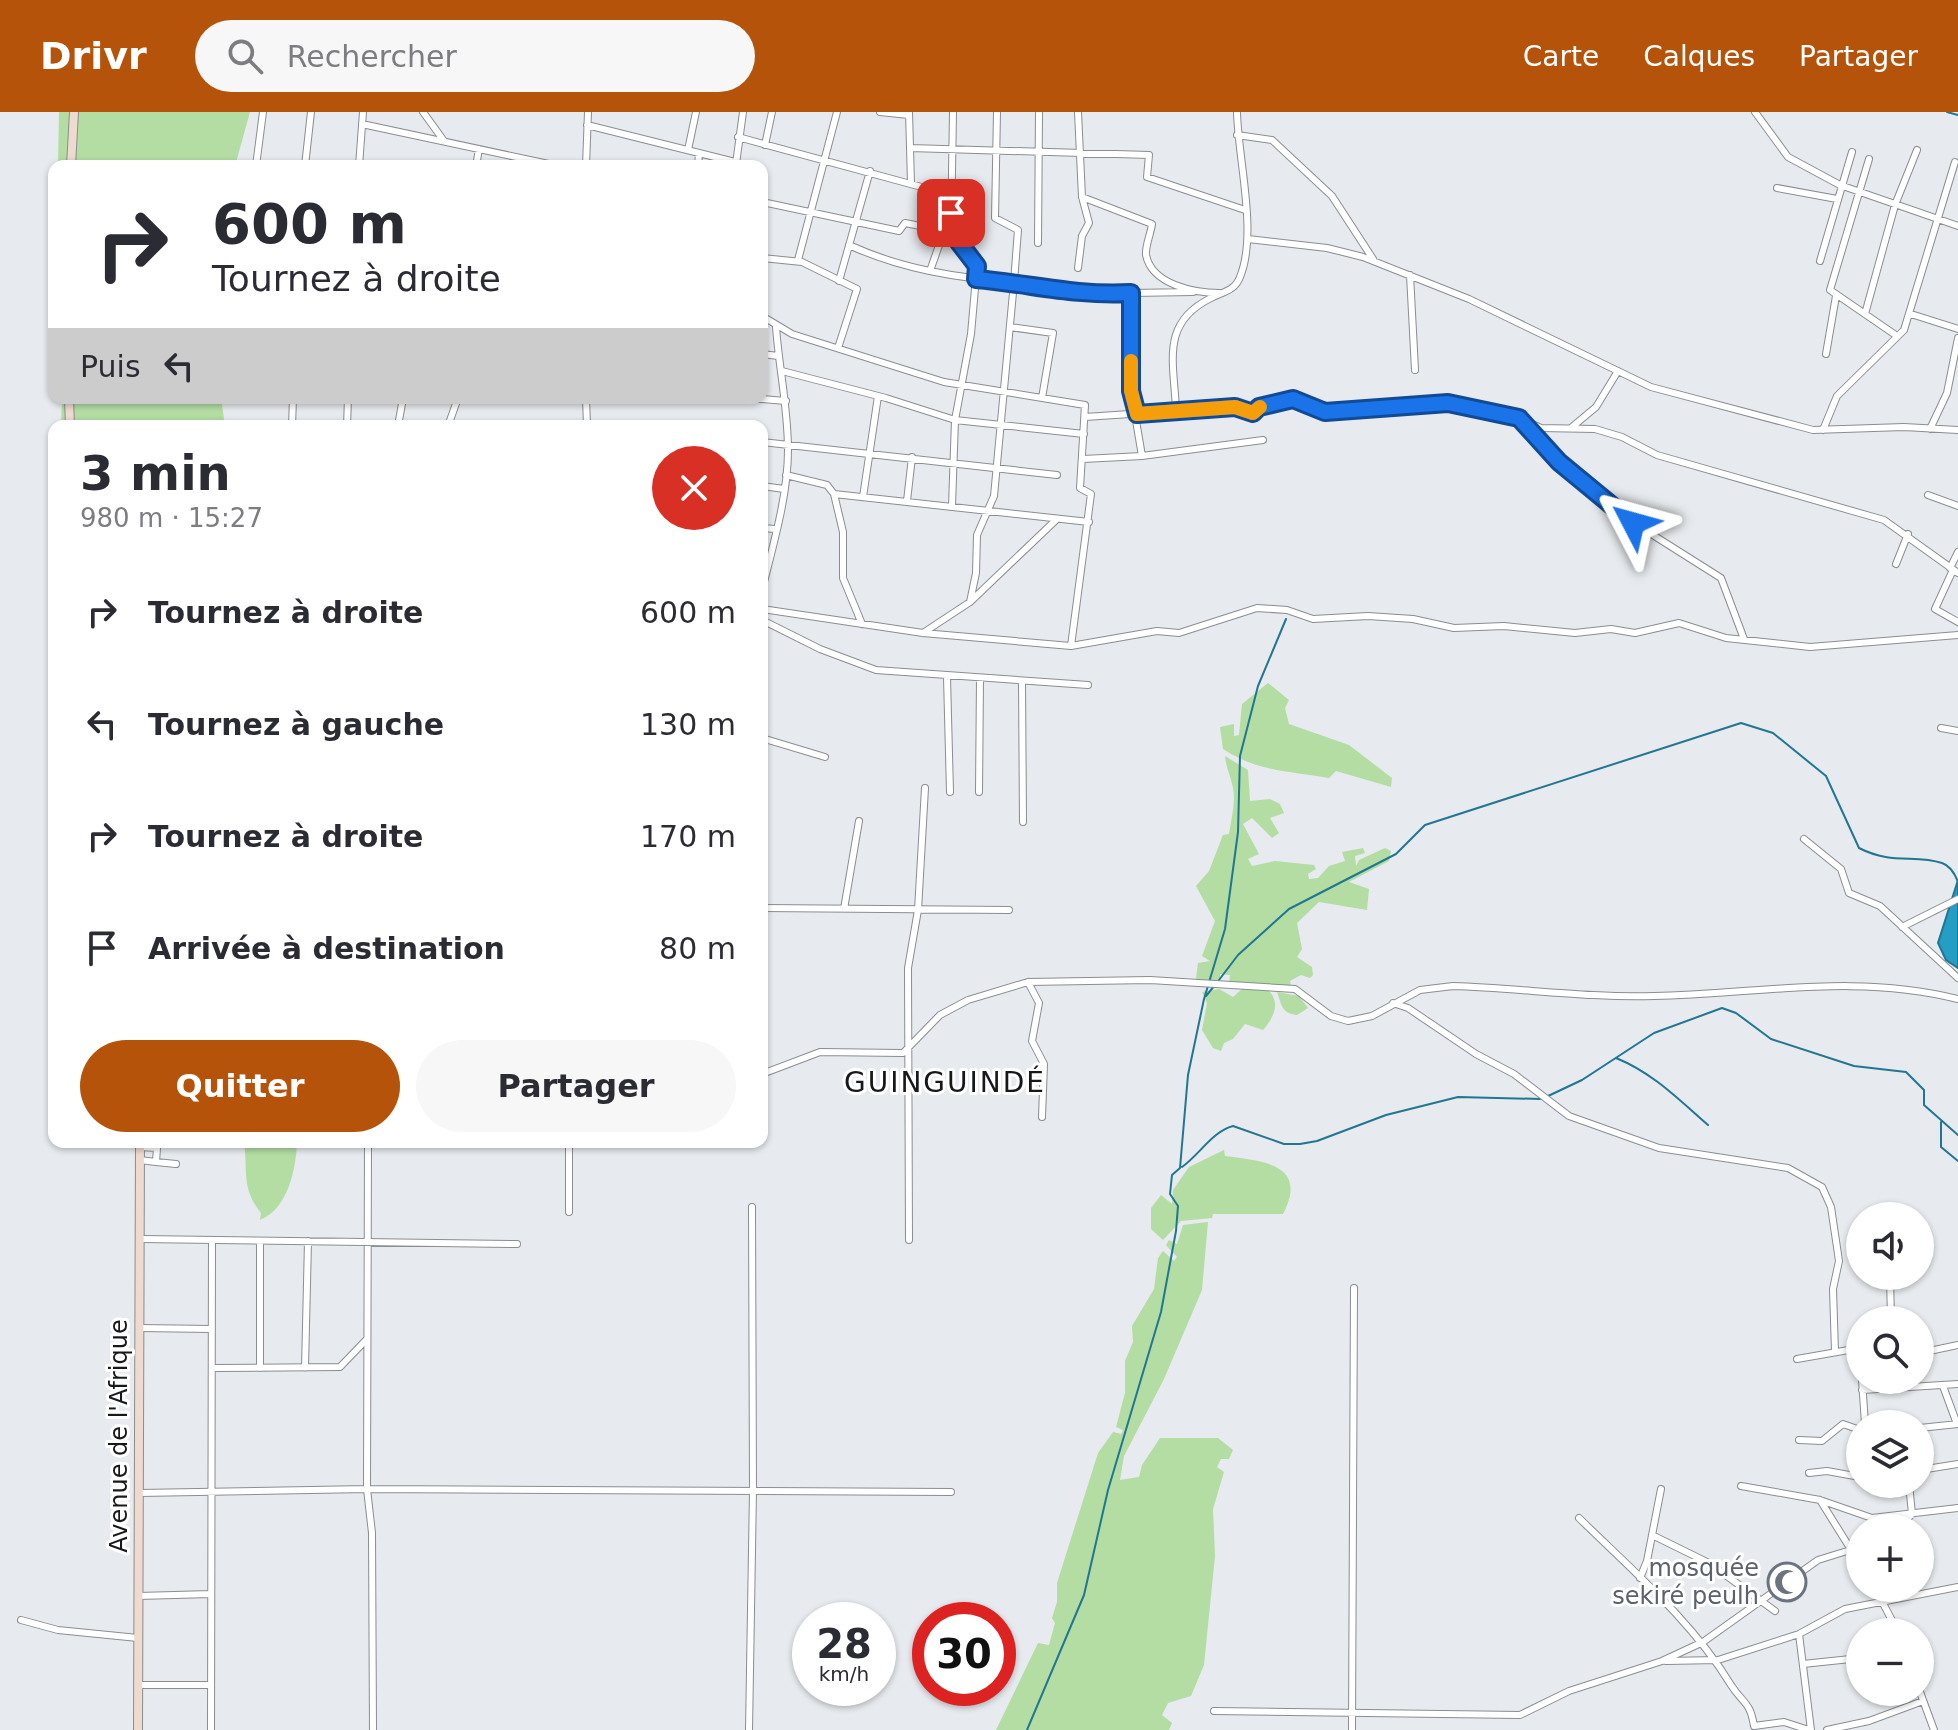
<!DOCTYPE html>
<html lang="fr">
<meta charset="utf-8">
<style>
body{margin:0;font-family:"DejaVu Sans",sans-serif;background:#f7f7f7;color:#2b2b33;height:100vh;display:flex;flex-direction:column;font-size:30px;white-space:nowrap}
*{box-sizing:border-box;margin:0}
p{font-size:26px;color:#7c7c81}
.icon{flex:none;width:44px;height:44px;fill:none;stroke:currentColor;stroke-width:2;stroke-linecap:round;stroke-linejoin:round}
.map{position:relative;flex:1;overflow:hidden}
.details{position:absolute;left:48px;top:308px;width:720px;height:728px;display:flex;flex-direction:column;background:#fff;border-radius:16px;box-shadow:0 2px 6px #0004}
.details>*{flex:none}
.hud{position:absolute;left:48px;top:48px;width:720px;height:244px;border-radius:16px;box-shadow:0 2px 6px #0004;background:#fff;color:#2b2b33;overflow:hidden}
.fabs{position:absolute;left:1846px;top:1090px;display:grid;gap:16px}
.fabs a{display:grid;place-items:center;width:88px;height:88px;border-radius:50%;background:#fff;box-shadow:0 2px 6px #0004;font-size:40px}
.speed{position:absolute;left:792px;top:1490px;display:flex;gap:16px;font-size:40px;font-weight:700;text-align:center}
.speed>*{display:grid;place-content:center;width:104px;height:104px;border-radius:50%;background:#fff;box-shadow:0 2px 6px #0004;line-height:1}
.speed small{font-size:20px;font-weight:400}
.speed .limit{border:12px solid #d22;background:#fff;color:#111}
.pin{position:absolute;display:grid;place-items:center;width:68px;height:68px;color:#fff;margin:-34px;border-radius:16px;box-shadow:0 4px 12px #0006}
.me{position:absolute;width:88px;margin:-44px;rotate:309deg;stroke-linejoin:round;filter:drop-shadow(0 0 6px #0008)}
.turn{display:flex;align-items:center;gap:28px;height:168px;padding:0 32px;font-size:36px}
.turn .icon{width:104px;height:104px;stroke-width:2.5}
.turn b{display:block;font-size:56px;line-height:68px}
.then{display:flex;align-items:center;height:76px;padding:0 32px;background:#0003;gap:16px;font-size:30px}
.round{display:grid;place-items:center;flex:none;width:84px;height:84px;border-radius:42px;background:#f7f7f7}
.head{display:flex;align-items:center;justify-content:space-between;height:136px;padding:0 32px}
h1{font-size:48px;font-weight:600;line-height:60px}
.primary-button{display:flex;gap:16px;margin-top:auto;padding:16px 32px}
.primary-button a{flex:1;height:92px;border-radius:48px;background:#b45309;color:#fff;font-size:32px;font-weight:600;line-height:92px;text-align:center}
.primary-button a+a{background:#f7f7f7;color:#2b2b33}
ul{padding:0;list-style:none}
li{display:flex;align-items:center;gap:24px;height:112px;padding:0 32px}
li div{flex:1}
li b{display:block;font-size:30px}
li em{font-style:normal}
header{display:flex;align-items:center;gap:48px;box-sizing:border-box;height:112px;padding:0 40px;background:#b45309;color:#fff}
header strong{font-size:38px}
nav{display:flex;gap:44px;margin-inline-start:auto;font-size:28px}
.search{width:560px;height:72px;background:#f7f7f7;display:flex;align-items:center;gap:20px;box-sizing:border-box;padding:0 28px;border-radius:44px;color:#7c7c81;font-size:30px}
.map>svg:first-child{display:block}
.green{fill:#b3dda3}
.water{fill:#259ec5;stroke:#217692;stroke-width:2}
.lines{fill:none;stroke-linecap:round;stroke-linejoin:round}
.stream{stroke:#217692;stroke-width:2}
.minor-casing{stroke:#8a8d91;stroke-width:8}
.secondary-casing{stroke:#8a8d91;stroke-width:10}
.minor{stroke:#fff;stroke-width:6}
.secondary{stroke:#eedacf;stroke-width:8}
.route-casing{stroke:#114b97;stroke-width:20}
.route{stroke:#1a73e8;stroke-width:14}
.slow{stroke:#f59e0b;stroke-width:14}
.labels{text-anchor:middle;stroke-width:6;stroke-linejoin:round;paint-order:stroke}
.street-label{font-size:24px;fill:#17181a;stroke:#fff}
.worship-label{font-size:24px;fill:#5b616d;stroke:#fff;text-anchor:end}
.quarter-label{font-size:28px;letter-spacing:2px;fill:#17181a;stroke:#fff}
</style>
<header>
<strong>Drivr</strong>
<div class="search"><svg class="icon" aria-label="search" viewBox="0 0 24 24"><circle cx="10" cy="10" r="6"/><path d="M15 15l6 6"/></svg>Rechercher</div>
<nav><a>Carte</a><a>Calques</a><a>Partager</a></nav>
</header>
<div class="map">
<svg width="1958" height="1618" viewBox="0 0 1958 1618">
<rect width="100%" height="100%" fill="#e7eaee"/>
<path class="green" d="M59 0H250L235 54H58Z
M62 286H221L225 314H61Z
M1268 571 1289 588 1285 596 1289 612 1349 633 1392 666 1391 675 1336 659 1329 666C1290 659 1258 660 1223 637L1220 615 1234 612V624L1239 623 1242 592Z
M1225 644 1248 658 1250 689 1270 687 1280 692 1284 701 1270 706 1279 721 1272 726 1252 706 1243 712 1259 742 1248 747 1252 754 1275 749 1314 753 1316 757 1308 762 1309 767 1318 766 1329 754 1345 749 1342 740 1363 736 1365 741 1355 744 1356 754 1359 748 1385 736 1391 739 1389 749 1349 770 1369 777 1367 798 1319 790 1297 811 1302 837 1297 845 1312 855 1313 863 1310 866 1301 863 1290 869 1291 874 1229 871 1230 863 1220 862V870L1196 867 1198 851 1210 849 1202 844 1215 809 1196 774 1209 759 1223 723 1229 722C1231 708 1236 689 1233 676 1231 665 1226 656 1225 644Z
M1219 877 1233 885 1242 877 1269 879C1281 891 1273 907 1263 918L1245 912 1233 927 1224 931 1221 939 1213 936 1202 918 1207 891 1202 880Z
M1277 880 1299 884 1308 896 1297 903C1281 901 1282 893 1277 880Z
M244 1030H297C296 1057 288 1097 260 1108L261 1101C241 1076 248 1060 244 1030Z
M1224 1038 1225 1044C1263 1049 1309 1052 1283 1102H1213L1212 1106 1181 1109 1163 1128 1151 1117V1096L1161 1083 1172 1092 1173 1078 1189 1055Z
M1208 1110 1202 1178 1164 1267 1124 1344 1120 1368 1139 1365 1142 1353 1160 1326H1218L1233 1338 1229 1347H1221L1217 1355 1224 1360 1213 1397 1215 1444 1204 1553 1191 1584 1168 1591 1162 1603 1172 1611 1169 1618H996L1038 1531 1049 1533 1055 1511 1052 1506 1057 1490V1471L1098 1341 1113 1320 1121 1322 1123 1318 1116 1315 1125 1281V1249L1133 1230 1132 1214 1154 1177 1158 1146 1163 1139 1174 1149 1177 1145 1166 1133 1169 1128 1177 1132 1183 1113Z"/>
<path class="water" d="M1958 768V856L1946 848 1938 831Z"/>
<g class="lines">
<path class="stream" d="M1947 0 1958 3
M1219 868 1238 843 1289 797 1396 742 1425 713 1741 611 1773 621 1826 664 1859 736C1892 753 1915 742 1942 751 1951 754 1955 762 1958 770
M1206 884 1215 873
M1616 946C1653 961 1678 987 1708 1013
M1546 985 1582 968 1654 921 1722 896 1736 901 1771 927 1854 954 1906 960 1924 978V993L1958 1023
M1941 1010V1035L1958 1049
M1182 1055C1199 1043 1213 1019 1233 1014L1284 1032H1300L1317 1029 1386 1003 1458 985 1540 987
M1027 1618 1084 1483 1108 1378 1161 1200 1176 1119 1178 1094 1170 1082 1172 1063 1180 1056 1188 963 1204 887 1225 817 1238 720 1240 644 1258 574 1286 507"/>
<defs>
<path id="minor" d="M423 0 444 29
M880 0 909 3
M909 0 911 71
M997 0 995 106 1018 118 1014 170 1068 182 1193 180
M1755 0 1788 45 1840 73 1958 114
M362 12 558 54
M587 13 735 50
M1237 23 1272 28 1332 84 1373 147
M738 25 951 83
M765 33 772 0
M910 36 1149 43 1147 65 1245 98
M688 38 696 0
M1869 47 1830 178 1897 224
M736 52 743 0
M256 54 263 0
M305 54 311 0
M359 54 363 0
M476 54 479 37
M586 54 588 0
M698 54 699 41
M1777 76 1837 87
M1082 85 1152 112C1151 121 1145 134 1146 143 1152 173 1195 181 1220 181
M762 90 899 119 905 111 951 120
M1248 127 1327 136 1363 145 1469 187 1651 275 1813 318 1904 315 1958 318
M1038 131 1039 0
M849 133C901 157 957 166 1014 170L994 384 977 423 976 461 970 490
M762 146 802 150 857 177 838 236
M798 148 837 0
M1820 149 1852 40
M762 156V200
M1078 156 1082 124 1089 111 1082 85 1078 0
M930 159 944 119
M1410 163 1415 258
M839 169 870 59
M1131 181V279L1142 344
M1865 202 1895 93 1917 38
M1911 202 1958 217
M762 204 792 222 944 270 1085 293 1080 376 1091 382 1071 534
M1010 215 1053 221 1042 286
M762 242 778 244
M1826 242 1836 184
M782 259 886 286 955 308 1084 322
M586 286 587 314
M750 286 786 289
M1176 298C1174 250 1160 211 1211 186 1222 180 1235 179 1240 165 1258 121 1238 48 1237 0
M1085 305 1235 295 1253 301 1259 295 1292 287 1325 300 1448 291 1519 306 1541 316 1595 317 1622 325 1657 343 1884 408 1958 461
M292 314 293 286
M347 314 348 286
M398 314 403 286
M448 314 458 286
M1528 314 1559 350 1626 406 1721 466 1744 527
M1572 315 1596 295 1618 259
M1930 317 1947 281 1958 226
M1823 318 1837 284 1904 218 1955 50
M762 330 1057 363
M1083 347 1142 344 1263 328
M786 363 827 373 834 382 843 420V466L862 512
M762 374 784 377
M834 382 1089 410
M1928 383 1958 394
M863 385 878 284
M907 389 912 345
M952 394 955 308 971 222 977 154 951 120 953 0
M762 416 775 417
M1896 452 1908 422
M1950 456 1958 440
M1953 458 1935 497 1958 510
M762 478C773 433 788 384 788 338 788 296 779 256 776 215
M762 497 923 521 1071 534 1157 519 1179 521 1257 496 1287 498 1313 507 1368 504 1413 507 1454 516 1504 514 1575 521 1611 517 1635 521 1679 511 1726 526 1810 535 1958 523
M762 508 820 537 876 558 1088 573
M923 521 970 490 1057 407
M947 565 950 680
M1022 570 1023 710
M1941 616 1958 619
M762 626 825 645
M979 680 980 567
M1804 727 1841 757 1849 781 1880 794 1958 866
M762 796 1009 798
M844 797 859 709
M1902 815 1958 787
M1028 870 1039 891 1032 929 1044 952 1042 1005
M1393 891 1408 896 1476 942 1514 962 1569 1004 1659 1036 1788 1056 1822 1075 1831 1095 1839 1149 1833 1177 1835 1240
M762 962 820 940 903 941 940 903 968 888 1028 870 1150 868 1295 877 1331 904 1348 909 1372 904 1420 878 1453 874C1519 876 1587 886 1654 884 1758 882 1854 861 1958 887
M368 1030 367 1377 372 1421 373 1618
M569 1030V1100
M140 1048 156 1050 157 1036 140 1035
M156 1050 176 1052
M140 1127 517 1132
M909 1128 908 856 918 798 925 676
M1890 1164 1891 1208
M139 1216 212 1217
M1920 1241 1958 1233
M1797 1247 1860 1236
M212 1256 340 1255 367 1227
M260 1256V1129
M305 1256 308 1129
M1862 1268 1865 1312
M1943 1274 1957 1312
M1862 1278 1958 1272
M1920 1316 1958 1312
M1799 1328 1822 1329 1843 1312 1860 1318
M1920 1358 1958 1352
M1809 1361 1827 1359 1860 1365
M1741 1374 1820 1388 1872 1406 1958 1396
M139 1381 367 1377 951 1380
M1820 1388 1860 1452
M1579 1406C1633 1459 1692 1509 1731 1573 1743 1592 1750 1589 1754 1614L1784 1610 1809 1618
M1899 1416 1912 1402 1909 1372
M1652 1423 1709 1451 1775 1499
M1640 1466 1647 1449 1661 1377
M1875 1476 1898 1520
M138 1484 211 1482
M21 1508 58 1518 138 1526
M1799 1522 1811 1618
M1666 1549 1718 1548 1799 1522 1845 1497 1958 1475
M1803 1552 1860 1546
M138 1573H211
M1920 1580 1934 1618
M1214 1599 1520 1603 1569 1579 1662 1549 1703 1530 1818 1448 1860 1435
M211 1618 212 1128
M749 1618 753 1378 752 1095
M1352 1618 1354 1176
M1827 1618 1869 1609 1923 1589"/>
<path id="secondary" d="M71 54 74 0
M69 286 70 314
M138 1618 140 1030"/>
</defs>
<use href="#minor" class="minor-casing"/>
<use href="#secondary" class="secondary-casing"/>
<use href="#minor" class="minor"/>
<use href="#secondary" class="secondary"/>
</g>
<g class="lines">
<defs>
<path id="route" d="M951 101V120L977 154 976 167C1032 172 1074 184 1131 181V279L1137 302 1235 295 1253 301 1259 295 1293 287 1325 300 1448 291 1519 306 1559 350 1633 411"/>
</defs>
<use href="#route" class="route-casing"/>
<use href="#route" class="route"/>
<path class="slow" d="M1131 249V279L1137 302 1235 295 1253 301 1260 295"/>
</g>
<defs>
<symbol id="mosque-ring" viewBox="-11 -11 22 22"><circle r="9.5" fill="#fff" stroke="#6b7280" stroke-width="1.5"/><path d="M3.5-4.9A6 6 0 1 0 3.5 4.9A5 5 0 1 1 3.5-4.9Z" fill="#6b7280"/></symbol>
</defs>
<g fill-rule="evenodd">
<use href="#mosque-ring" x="1765" y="1448" width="44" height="44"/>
</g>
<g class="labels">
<g class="street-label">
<text transform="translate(119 1324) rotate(-90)" y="8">Avenue de l'Afrique</text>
</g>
<g class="worship-label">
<text x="1759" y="1464">mosquée<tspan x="1759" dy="28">sekiré peulh</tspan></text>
</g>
<g class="quarter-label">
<text x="945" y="980">GUINGUINDÉ</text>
</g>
</g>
</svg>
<div class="fabs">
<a><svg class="icon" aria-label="sound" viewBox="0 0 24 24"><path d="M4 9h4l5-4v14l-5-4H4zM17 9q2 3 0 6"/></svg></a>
<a><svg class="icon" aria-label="search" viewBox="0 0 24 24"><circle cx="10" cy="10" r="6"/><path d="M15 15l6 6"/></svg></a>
<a><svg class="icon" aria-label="layers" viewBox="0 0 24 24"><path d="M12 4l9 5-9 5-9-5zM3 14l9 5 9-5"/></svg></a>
<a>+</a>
<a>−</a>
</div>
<div class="speed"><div>28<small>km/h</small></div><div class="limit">30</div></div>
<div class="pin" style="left:951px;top:101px;background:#d93025"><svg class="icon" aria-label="arrive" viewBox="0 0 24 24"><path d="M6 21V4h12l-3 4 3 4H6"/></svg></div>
<svg class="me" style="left:1633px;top:411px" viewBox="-20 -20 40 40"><path d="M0-17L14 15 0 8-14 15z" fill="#1a73e8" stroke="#fff" stroke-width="4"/></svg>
<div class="hud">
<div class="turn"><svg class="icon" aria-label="right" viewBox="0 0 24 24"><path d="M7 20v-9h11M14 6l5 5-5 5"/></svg><div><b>600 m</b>Tournez à droite</div></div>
<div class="then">Puis<svg class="icon" aria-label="left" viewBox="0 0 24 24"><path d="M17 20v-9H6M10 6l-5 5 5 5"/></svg></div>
</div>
<section class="details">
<div class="head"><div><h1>3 min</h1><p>980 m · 15:27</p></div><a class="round" style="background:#d93025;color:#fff"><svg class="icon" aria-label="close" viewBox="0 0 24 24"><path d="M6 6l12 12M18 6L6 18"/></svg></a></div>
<ul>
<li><svg class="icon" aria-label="right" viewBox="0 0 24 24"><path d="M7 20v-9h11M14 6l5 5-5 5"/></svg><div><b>Tournez à droite</b></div><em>600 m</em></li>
<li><svg class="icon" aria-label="left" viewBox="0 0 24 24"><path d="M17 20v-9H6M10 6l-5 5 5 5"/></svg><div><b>Tournez à gauche</b></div><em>130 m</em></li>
<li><svg class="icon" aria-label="right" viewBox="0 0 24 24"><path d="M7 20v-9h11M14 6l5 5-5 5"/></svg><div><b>Tournez à droite</b></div><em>170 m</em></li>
<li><svg class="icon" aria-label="arrive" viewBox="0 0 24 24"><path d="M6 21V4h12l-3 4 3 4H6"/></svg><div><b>Arrivée à destination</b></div><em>80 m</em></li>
</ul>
<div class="primary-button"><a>Quitter</a><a>Partager</a></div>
</section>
</div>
